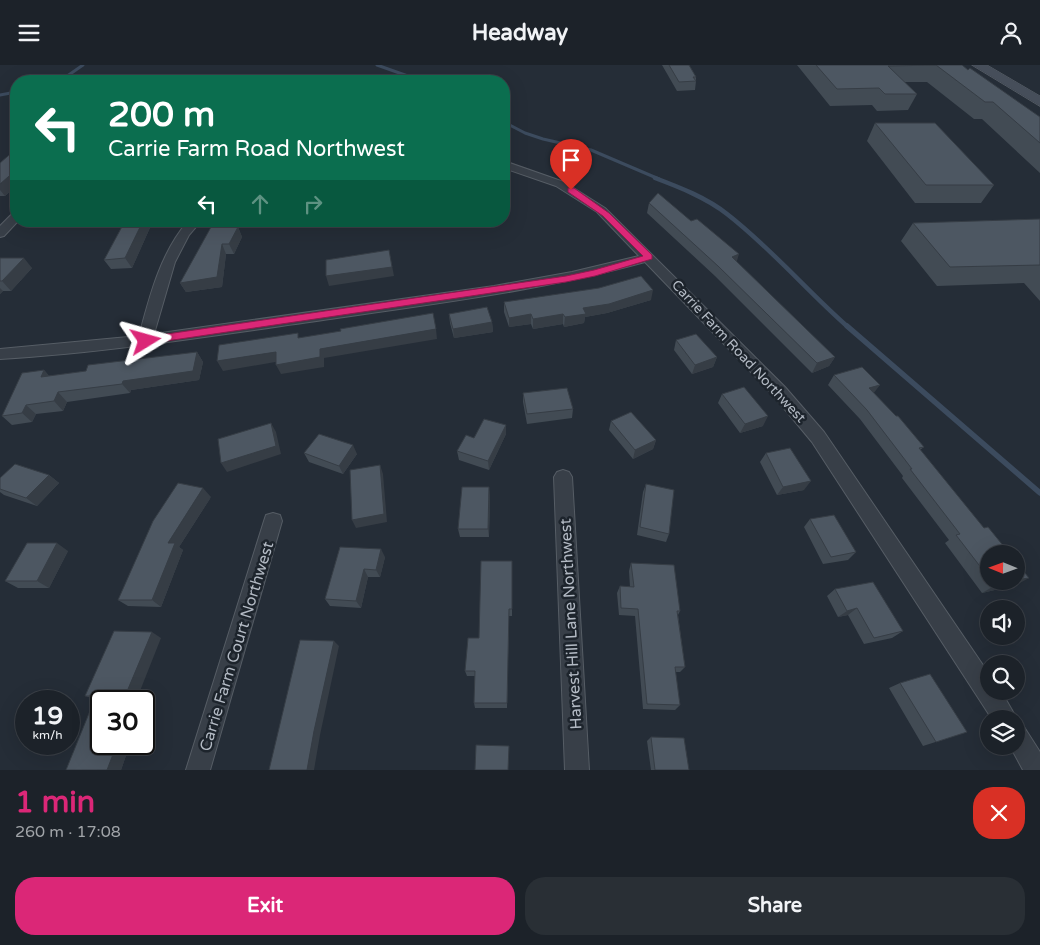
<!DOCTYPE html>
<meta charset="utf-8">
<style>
body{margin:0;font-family:"Varela Round",sans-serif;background:#292f35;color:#f1f3f6;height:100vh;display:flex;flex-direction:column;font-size:19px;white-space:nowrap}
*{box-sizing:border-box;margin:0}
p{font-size:16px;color:#a0a4a8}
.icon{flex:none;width:28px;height:28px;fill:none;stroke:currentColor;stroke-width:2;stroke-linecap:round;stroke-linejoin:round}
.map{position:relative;height:705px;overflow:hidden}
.sheet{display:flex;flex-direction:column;background:#1c2229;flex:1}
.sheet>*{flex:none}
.hud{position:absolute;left:10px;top:10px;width:500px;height:152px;border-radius:20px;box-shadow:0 5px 20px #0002,0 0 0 1px #3a3f46;background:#0b6e4f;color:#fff;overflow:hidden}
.needle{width:32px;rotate:271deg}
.buttons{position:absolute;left:980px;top:480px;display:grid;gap:10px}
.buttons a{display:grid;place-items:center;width:45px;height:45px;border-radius:50%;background:#1c2229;box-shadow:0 5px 20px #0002,0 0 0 1px #3a3f46;font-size:25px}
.speed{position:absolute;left:15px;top:625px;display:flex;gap:10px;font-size:25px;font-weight:700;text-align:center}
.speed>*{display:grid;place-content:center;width:65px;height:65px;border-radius:50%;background:#1c2229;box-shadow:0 5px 20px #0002,0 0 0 1px #3a3f46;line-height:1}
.speed small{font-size:12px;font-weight:400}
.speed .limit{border:2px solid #111;border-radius:8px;background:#fff;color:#111}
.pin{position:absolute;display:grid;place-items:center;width:42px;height:42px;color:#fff;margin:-51px -21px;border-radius:50% 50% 50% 0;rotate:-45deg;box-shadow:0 0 5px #0007}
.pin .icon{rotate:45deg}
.me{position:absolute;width:55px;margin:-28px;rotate:82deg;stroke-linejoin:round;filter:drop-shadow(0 0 4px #0008)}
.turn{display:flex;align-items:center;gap:18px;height:105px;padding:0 15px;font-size:22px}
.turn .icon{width:65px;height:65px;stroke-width:2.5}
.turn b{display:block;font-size:35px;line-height:42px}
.lanes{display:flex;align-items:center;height:48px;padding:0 15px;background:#0003;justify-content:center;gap:25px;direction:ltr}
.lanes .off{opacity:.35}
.round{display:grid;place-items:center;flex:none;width:52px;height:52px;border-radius:20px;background:#292f35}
.summary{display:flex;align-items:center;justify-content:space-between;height:85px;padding:0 15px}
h1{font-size:30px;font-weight:700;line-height:38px;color:#db2777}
.action{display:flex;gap:10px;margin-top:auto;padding:10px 15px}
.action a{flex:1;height:58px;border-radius:20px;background:#db2777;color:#fff;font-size:20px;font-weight:700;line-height:58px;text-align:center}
.action a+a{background:#292f35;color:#f1f3f6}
header{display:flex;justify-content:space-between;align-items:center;height:65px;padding:0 15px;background:#1c2229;font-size:22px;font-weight:700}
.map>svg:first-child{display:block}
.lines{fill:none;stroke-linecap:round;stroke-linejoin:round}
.stream-far2{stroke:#3c4b5e;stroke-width:3}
.stream-far1{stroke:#3c4b5e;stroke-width:4.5}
.stream{stroke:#3c4b5e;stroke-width:5.5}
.street-casing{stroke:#565d65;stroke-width:2}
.secondary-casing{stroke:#565d65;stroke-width:1}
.street{fill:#383f48;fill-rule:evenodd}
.secondary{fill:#464e5a;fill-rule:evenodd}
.wall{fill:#424b54}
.shaded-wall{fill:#363d45}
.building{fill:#4d5762;stroke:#363d45}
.route{fill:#db2777;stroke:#8e194d}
.labels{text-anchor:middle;stroke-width:5;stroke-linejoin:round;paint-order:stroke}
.street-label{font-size:14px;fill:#b3bac4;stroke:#1d242c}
.near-street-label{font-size:16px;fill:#b3bac4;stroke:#1d242c}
</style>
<header><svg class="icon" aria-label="menu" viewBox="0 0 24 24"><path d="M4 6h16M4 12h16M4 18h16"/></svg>Headway<svg class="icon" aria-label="person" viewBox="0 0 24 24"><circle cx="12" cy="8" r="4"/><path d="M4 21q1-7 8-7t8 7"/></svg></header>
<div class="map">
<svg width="1040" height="705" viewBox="0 0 1040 705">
<rect width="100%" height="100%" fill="#252d37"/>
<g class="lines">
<path class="stream-far2" d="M377 0 422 16
M60 16 83 0
M0 30 16 27
M504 57 525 68 543 74 591 85 659 114"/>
<path class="stream-far1" d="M655 113C679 122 707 133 727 149 771 183 807 226 848 262"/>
<path class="stream" d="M847 261 1040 428"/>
<defs>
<path id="street" d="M504 96 564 117 605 143 785 322 824 367 989 609V626H1001L1017 654 1016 657V654H992L812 377 773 330 645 197C544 225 440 238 337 253 224 269 113 287 0 294V284L139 271C150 230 160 189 188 156H201L189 170 175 197 154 269 494 221 572 207 639 191 597 147 556 121 504 103Z
M12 149H16V156H18L4 171 0 172V161Z
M563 405 569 407 572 412 589 705H565L554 412 557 407Z
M273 448 280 450 282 456 210 705H186L264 456 266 450Z
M1016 658 1024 662 1040 687V705H1023L1010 681H1016Z"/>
<path id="secondary" d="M972 0H987L1040 31V41Z"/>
</defs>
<use href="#street" class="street-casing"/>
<use href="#secondary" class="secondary-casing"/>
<use href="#street" class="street"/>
<use href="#secondary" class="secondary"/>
</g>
<path class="wall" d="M662 0H689L696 12V16L695 25 677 26Z
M797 0H962L968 5 1040 52V108L982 54H974L927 17H904L917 29 908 45 877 46 872 40 830 41Z
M875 58 994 120 981 138H915L867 76Z
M16 84V121L5 131H0V98Z
M649 138 835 292 829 301 812 308 715 211 647 148Z
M1040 154V236L1024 218 937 221 901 176 913 158Z
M125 156H153L132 203 111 204 104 195Z
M253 156H279L276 160 253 158Z
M238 162 242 172 234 189H226L222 222 186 227 180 218Z
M0 193 32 203 11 226H3L0 229Z
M651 235 607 248 585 252 584 258 564 262 563 259 533 264 531 259 509 262 504 247V237Z
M449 249 492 257 493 267 454 273 450 258Z
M676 275 717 292 713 302 692 309 674 285Z
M197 287 203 297 199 315 131 325 130 328 67 337 63 346 36 349 32 357 12 360 2 351 44 305 49 311 86 306Z
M834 310 874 328 924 382 920 385 989 489V516H1016V520L982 528 945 478 949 475 902 413 903 411 860 354 828 320Z
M523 328 573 344 572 353 527 359 523 337Z
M722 329 763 361 740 368 718 338Z
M611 356 656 375 653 384 633 394 609 365Z
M506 360V369L489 405 459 395 457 386 474 373Z
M304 388 357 389 343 409 309 397Z
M766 388 804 425 777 430 760 397Z
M49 410 59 418 37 441 4 430 0 427V413Z
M646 419 669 469 666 477 637 470 643 427Z
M490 430 489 472H460L458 464Z
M211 432 179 482 183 485 161 542 128 541 118 535Z
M810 454 856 487 848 495 823 499 804 462Z
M340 482 385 492 380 512H368L361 543 330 541 325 534Z
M68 486 49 523H18L5 516Z
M512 496V551H509L507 643H475L474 638 475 611H467L465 606 479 573Z
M631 498 680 546 678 550 685 602 680 607H675L680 640 675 645 643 644 635 551 619 550 617 528 620 521 630 522 629 506Z
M835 524 903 566 892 573 864 579 848 550 838 552 827 531Z
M161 573 101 636 130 679 121 705H66L95 634 85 631Z
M900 618 967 667 923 681 889 623Z
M651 672 689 705H651L647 676Z"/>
<path class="shaded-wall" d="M16 105V121L5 131 0 125V119Z
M143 156H153L132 203 125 193Z
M238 162 242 172 234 189 229 179Z
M222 179 226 189 222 222 186 227 180 218Z
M389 185 394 211 329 221 326 211Z
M739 189 736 199 732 192Z
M24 193 32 203 11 226 2 216Z
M0 223 3 226 0 229Z
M653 225 651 235 607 248 585 252 584 258 564 262 565 252 583 243Z
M531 249V259L509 262V253Z
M563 249V259L533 264V254Z
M492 257 493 267 454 273 453 264Z
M436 264 437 274 324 293V302L281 309 276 300 320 284Z
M197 287 203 297 199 315 131 325 130 328 122 319 123 316Z
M276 287 281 296 223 306 217 296Z
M717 292 713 302 692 309 695 300Z
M835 292 829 301 812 308 817 298Z
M44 305 53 315 41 312Z
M880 320 873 329 869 323Z
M58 327 67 337 63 346 54 336Z
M26 340 36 349 32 357 22 348Z
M768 351 763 361 740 368 745 359Z
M271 358 276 367 281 389 227 407 221 398Z
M506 360V369L489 405 488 396Z
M656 375 653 384 633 394 635 385Z
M353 380 357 389 343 409 339 401Z
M380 400 383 409 387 457 356 463 352 455Z
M49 410 59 418 37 441 26 433Z
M811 416 804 425 777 430 783 422Z
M489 422 490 430 489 472 488 464Z
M203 423 211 432 179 482 183 485 161 542 152 535 168 478Z
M57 478 68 486 49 523 37 516Z
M381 484 385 492 380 512 376 505Z
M364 504 368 512 361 543 356 536Z
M1029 513 1016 520 982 528 994 521 1013 516H1016V515Z
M857 543 848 550 838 552 847 546Z
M152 567 161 573 136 636H123Z
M334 576 339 581 320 670 314 705H307L314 666Z
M117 679H130L121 705H107Z"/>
<path class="building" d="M669 0H689L696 12H693L696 16 679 17Z
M816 0H962L968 5 970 3 1040 52V78L993 37H985L936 0 888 1 917 29H885L879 23 837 24Z
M875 58H935L994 120H926Z
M16 84V105L0 119V98Z
M658 128 691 156 697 154 739 189 732 192 835 292 817 298 718 201 649 138Z
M1040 154V200L950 202 913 158Z
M125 156H143L125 193 104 195Z
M211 162H238L229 179H222L217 212 180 218Z
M389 185 392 202 326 211V195Z
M0 193H24L2 216H0Z
M641 211 653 225 609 239 583 243 586 249 565 252 563 249 533 254 531 249 509 253 504 237 599 223Z
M487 242 492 257 453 264 449 249Z
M433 248 436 264 320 284V292L276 300V287L217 296 219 280 298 268V273L341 266 340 264Z
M696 269 717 292 695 300 676 275Z
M197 287 193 306 123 316 122 319 58 327 54 336 26 340 22 348 2 351 22 308 44 305 41 312 86 306 88 300Z
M862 302 880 320 869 323 896 351H898L924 382 919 383 984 463 988 462 1010 489H989V513L956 470 960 469 910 404H912L867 345 834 310Z
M744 322 768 351 745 359 722 329Z
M567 323 573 344 527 349 523 328Z
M631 347 656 375 635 385 611 356Z
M484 354 506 360 488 396 457 386 466 370 474 373Z
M271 358 276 381 221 398 218 374Z
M319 369 353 380 339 401 304 388Z
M790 383 811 416 783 422 766 388Z
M15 399 49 410 26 433 0 424V413Z
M380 400 384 449 352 455 350 405Z
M178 418 203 423 168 478H175L152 535H118L153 456Z
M646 419 674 425 669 469 640 462Z
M462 422H489L488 464H458Z
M834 450 856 487 831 492 810 454Z
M27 478H57L37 516H5Z
M340 482 381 484 376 505 364 504 356 536 325 534Z
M481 496H512V544H509L507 638H474L475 606H465L468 573H479Z
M1016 497 1029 513 1016 515Z
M631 498 674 500 680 546H677L685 602H675L680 640 647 639 638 544 621 543 620 521 634 522Z
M991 516H1013L994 521Z
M873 517 903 566 874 573 857 543 847 546 835 524Z
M114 566 152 567 123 636H101V679H117L107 705H66L96 631H85Z
M300 575 334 576 314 666 307 705H269Z
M930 609 967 667 936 677 900 618Z
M651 672 684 673 689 705H655Z
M476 680 509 681 508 705H475Z"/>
<path class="route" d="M568 123H574L609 148 652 190V194L595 211 566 217 146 279 140 276 146 272 566 211 594 205 643 191 603 151 568 127Z"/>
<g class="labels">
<g class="street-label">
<text transform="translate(739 286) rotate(47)" y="5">Carrie Farm Road Northwest</text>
</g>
<g class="near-street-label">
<text transform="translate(570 559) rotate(-93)" y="6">Harvest Hill Lane Northwest</text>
<text transform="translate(236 581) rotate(-73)" y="6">Carrie Farm Court Northwest</text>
</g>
</g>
</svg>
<div class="buttons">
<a><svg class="needle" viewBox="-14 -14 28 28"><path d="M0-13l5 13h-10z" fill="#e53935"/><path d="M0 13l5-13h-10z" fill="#a0a4a8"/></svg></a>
<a><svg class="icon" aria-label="sound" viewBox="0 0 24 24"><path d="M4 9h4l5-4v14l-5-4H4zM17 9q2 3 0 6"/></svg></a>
<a><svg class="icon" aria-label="search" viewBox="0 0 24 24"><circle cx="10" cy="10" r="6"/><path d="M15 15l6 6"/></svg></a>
<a><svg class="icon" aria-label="layers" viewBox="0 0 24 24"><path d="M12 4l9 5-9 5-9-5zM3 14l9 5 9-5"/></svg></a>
</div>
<div class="speed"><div>19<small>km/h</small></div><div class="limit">30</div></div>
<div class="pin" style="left:571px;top:125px;background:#d93025"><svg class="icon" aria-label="arrive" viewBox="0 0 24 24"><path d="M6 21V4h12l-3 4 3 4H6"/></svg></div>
<svg class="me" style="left:146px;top:276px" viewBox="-20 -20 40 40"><path d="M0-17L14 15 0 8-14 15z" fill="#db2777" stroke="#fff" stroke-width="4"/></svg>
<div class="hud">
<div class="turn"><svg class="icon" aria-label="left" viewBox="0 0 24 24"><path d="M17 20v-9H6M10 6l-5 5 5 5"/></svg><div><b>200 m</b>Carrie Farm Road Northwest</div></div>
<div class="lanes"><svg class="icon" aria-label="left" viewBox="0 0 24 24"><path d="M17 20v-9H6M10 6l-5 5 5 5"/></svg><svg class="icon off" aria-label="ahead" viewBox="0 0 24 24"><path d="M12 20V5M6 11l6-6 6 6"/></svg><svg class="icon off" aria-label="right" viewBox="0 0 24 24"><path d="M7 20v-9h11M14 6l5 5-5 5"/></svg></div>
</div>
</div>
<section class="sheet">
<div class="summary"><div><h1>1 min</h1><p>260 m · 17:08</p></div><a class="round" style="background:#d93025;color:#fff"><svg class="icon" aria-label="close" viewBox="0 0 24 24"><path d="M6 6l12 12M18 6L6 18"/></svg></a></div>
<div class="action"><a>Exit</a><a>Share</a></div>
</section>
